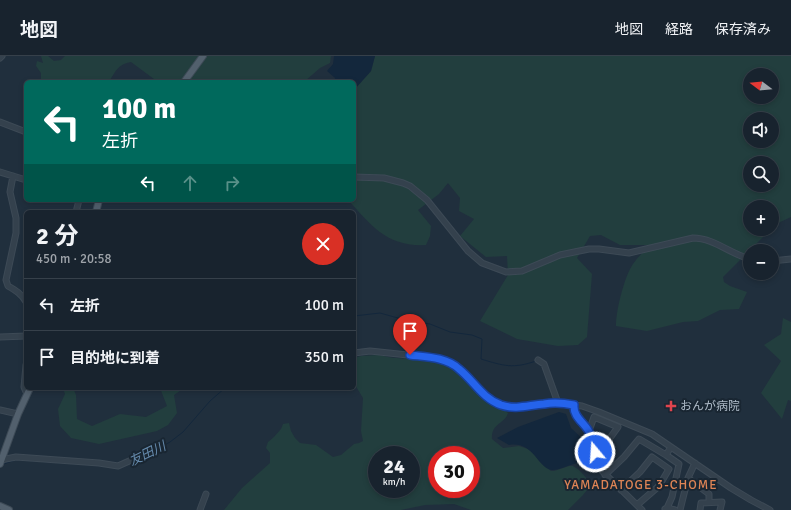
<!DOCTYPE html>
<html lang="ja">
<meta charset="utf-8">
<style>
body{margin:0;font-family:Signika,"Noto Sans JP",sans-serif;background:#252f3a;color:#f1f3f6;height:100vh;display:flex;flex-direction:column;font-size:15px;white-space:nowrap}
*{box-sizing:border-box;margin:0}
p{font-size:13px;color:#9fa4aa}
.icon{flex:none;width:22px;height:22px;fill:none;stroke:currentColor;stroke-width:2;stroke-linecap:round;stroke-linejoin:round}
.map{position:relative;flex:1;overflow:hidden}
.side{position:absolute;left:24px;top:154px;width:332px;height:180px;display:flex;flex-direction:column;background:#18232e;border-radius:6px;box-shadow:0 2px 6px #0003,0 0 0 1px #36404a}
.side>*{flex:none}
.hud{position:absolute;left:24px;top:24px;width:332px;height:122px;border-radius:6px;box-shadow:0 2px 6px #0003,0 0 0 1px #36404a;background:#00695c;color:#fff;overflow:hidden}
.needle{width:26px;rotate:286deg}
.buttons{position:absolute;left:743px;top:12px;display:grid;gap:8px}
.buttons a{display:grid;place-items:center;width:36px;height:36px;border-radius:50%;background:#18232e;box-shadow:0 2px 6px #0003,0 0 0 1px #36404a;font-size:20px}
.speed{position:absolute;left:368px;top:390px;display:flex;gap:8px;font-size:20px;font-weight:700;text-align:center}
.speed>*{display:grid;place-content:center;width:52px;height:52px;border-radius:50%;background:#18232e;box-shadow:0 2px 6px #0003,0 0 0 1px #36404a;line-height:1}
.speed small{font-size:10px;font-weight:400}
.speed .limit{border:6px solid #d22;background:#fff;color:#111}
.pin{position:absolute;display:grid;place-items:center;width:34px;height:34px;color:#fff;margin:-41px -17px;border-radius:50% 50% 50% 0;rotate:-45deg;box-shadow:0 0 4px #0007}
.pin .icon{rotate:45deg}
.me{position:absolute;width:44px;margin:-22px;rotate:342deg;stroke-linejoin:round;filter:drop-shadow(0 0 3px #0008)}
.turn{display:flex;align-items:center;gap:14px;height:84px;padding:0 12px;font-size:18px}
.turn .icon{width:52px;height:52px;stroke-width:2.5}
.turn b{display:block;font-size:28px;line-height:34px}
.lanes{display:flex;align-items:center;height:38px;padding:0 12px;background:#0003;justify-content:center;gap:20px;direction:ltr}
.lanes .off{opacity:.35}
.round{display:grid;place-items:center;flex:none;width:42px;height:42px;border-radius:21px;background:#252f3a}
.overview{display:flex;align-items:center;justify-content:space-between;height:68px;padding:0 12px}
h1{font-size:24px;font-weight:700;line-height:30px}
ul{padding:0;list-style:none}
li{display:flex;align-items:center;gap:12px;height:52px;padding:0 12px;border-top:1px solid #36404a}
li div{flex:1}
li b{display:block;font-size:15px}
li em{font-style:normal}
header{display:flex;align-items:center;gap:24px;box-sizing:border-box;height:56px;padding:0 20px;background:#18232e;border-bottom:1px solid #36404a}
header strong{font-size:19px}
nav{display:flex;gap:22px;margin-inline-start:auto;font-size:14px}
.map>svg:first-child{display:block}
.green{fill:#223e3e;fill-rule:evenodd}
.water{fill:#13273c}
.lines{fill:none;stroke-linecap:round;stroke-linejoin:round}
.stream{stroke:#13273c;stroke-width:1}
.minor-casing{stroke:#3d4a56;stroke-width:7}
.major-casing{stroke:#3d4a56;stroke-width:8}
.minor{stroke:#34414d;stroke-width:5}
.major{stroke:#52606d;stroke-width:6}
.route-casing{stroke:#184099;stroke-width:10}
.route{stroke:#2563eb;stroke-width:7}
.health-dot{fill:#e0444e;stroke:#192632;stroke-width:1.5}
.labels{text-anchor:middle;stroke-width:4;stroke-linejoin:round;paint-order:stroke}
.poi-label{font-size:12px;fill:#afbcc9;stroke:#192632;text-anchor:start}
.water-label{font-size:13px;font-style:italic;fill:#658aac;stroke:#192632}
.neighbourhood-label{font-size:13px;letter-spacing:1px;fill:#de8455;stroke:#192632}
</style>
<header>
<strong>地図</strong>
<nav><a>地図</a><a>経路</a><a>保存済み</a></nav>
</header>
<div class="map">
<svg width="791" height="454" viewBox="0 0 791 454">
<rect width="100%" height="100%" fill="#202f3d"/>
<path class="green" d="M41 0H48L54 5 61 4 65 0H331L330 7 320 12 305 25 300 26H158L131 6C118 8 115 16 109 26H41V17L36 10 37 5 43 7Z
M375 0H791V161L776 168 772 172V151H750V173H771L723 221 724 226 730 230 747 236 739 253 720 254 698 265 683 266 647 275 616 270C616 255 624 221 633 208 638 201 644 195 650 189H620L601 179 590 180 577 202 592 218 587 281 578 289 558 290 517 283 480 265 508 219 507 200 486 201 460 180 474 163 459 155 460 142 448 127 439 138 418 154 431 170 430 180 426 189C387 191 372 170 348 144H354V34L371 15ZM750 19H772V41H750ZM750 63H772V85H750ZM750 107H772V129H750Z
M783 262 791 266V345L788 344 782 363 761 337 781 305 764 289 781 278Z
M379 299C385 300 391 302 397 302 413 304 438 301 452 311 463 319 471 332 482 341 490 348 501 350 508 357 505 368 491 367 492 383L503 392 519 390 531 394 540 406 551 415H554L569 410H573L579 414 592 428 583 439 568 454H471L454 448 425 449 401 454H224L242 432 270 407V397L266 392 268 386 274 381 281 373 283 368 289 367 291 375 295 382 300 387 316 389 333 401 341 399 354 388 359 387 363 385 361 375 363 342 354 327V302L361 300ZM377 399H411V433H377ZM437 399H471V433H437Z
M63 332H73L76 339 77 363 92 370 120 358 146 361 167 350 160 332H184L174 339 177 357 168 369 157 375 99 388 71 382 60 370 58 353 65 338Z"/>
<path class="water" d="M334 0H375L371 15 354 34V26H334L335 22 327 15 333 8Z
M559 356 566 358 571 372 587 387V391L577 399V407C569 409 560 414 552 414 538 413 534 385 509 389L497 382 518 371Z"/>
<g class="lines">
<path class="stream" d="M354 260 380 257 405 264 430 268 450 276 472 279 482 283 481 303C504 310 513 313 536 305
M147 399 170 386 183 376 210 345 225 332
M32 405 79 408
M3 408 19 403
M102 410 109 411"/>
<defs>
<path id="minor" d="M0 2 2 0
M0 66 26 76
M0 116 26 124
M13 120 10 136 16 162V177L6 224 8 230C15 234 22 238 26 246
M354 121 384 122 403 127 410 130 427 144 468 195 482 207 506 216 522 215 560 199 589 193H599L629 197 693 182C714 182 730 198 750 203
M76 156 79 144
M772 205 791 203
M0 281 26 280
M354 297 370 295 436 302 449 307 459 313 485 340 502 349 522 351 544 347H558L582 350 599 356 652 378 731 432 751 444 770 454
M538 304 544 308 558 347
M26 309 24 331 27 338
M574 349V356L580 365 588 374 593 386 599 412 642 454
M0 354 18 358
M589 375 594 361 618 371 602 393 595 396
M666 399 679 408 672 441 667 452
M1 404 16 401 99 407 118 410 145 398
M605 419 624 401 639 383 666 399 671 391
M688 422 709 438V446
M621 434 640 416 652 401 669 413 659 430 637 449
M665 453 667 452 675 454
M200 454 206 438
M680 454 688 422 695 407
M700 454 701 447 722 446 720 454"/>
<path id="major" d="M184 26 203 0
M96 156 99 144
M0 408 18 358 30 332
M0 450 9 454"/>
</defs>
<use href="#minor" class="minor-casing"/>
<use href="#major" class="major-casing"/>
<use href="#minor" class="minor"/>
<use href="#major" class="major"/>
</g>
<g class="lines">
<defs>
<path id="route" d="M410 299C426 301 446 301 459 313 474 325 482 342 501 349 516 354 529 349 544 348 554 346 564 347 574 349 573 360 583 366 588 374 592 381 594 389 595 396"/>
</defs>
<use href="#route" class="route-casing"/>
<use href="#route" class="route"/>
</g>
<path class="health-dot" d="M669 344h4v4h4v4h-4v4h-4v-4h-4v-4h4z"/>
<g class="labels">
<g class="poi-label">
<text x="680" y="354">おんが病院</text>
</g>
<g class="water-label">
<text transform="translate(147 397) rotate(-26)" y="5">友田川</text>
</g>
<g class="neighbourhood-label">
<text x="641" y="433">YAMADATOGE 3-CHOME</text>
</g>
</g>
</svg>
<div class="buttons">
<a><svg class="needle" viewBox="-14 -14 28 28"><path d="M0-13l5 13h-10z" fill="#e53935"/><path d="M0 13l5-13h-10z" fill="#9fa4aa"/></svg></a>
<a><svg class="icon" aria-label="sound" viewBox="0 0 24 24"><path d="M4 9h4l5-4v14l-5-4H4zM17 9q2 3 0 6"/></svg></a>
<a><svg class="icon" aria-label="search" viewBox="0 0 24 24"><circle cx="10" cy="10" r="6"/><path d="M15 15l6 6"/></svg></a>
<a>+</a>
<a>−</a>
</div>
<div class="speed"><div>24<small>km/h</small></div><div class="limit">30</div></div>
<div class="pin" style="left:410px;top:299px;background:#d93025"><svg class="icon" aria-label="arrive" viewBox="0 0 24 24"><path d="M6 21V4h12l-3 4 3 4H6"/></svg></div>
<svg class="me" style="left:595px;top:396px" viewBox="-20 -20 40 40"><circle r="17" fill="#2563eb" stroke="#fff" stroke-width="3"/><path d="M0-11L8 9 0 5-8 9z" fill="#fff"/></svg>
<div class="hud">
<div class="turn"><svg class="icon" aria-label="left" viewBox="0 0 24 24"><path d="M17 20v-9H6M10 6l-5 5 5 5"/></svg><div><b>100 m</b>左折</div></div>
<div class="lanes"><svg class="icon" aria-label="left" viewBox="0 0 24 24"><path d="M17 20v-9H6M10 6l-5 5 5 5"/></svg><svg class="icon off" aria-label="ahead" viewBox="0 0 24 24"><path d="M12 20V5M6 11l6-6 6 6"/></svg><svg class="icon off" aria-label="right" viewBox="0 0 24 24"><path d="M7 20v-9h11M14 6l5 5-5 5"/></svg></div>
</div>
<section class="side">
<div class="overview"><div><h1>2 分</h1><p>450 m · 20:58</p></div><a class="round" style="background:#d93025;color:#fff"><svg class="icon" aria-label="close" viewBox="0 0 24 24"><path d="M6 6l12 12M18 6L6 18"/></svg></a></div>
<ul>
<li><svg class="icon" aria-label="left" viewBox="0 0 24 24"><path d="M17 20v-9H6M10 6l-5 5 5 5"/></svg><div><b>左折</b></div><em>100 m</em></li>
<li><svg class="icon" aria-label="arrive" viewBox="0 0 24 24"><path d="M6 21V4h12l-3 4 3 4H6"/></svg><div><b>目的地に到着</b></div><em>350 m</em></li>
</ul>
</section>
</div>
